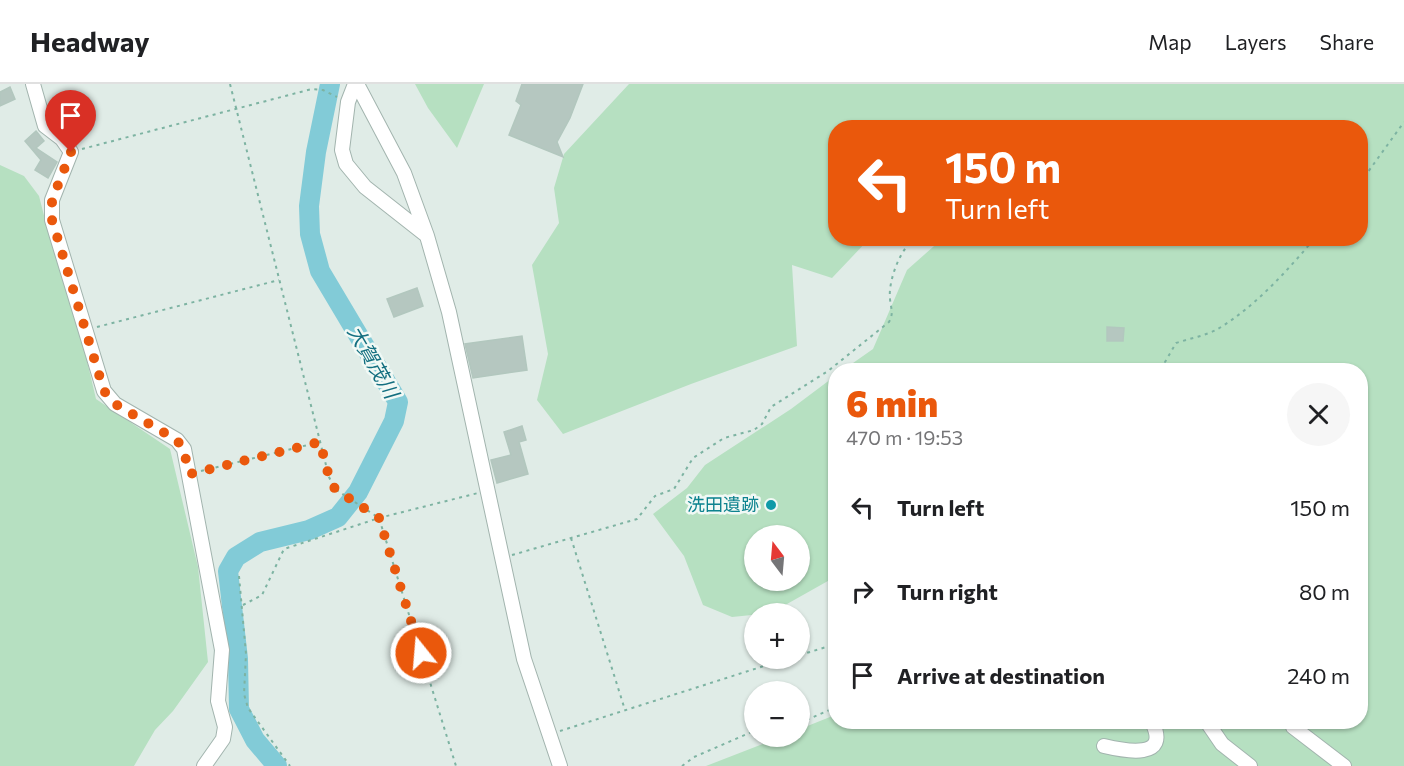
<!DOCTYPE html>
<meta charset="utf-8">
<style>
body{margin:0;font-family:Commissioner,"Noto Sans JP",sans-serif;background:#f6f6f6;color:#202124;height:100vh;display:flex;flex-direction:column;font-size:22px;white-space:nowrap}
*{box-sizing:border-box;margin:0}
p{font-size:20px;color:#757577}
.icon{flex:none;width:33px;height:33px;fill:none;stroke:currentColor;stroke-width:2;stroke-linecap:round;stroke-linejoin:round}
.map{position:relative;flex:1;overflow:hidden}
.panel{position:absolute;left:828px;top:279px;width:540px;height:366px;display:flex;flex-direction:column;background:#fff;border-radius:24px;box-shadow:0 2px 4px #0004}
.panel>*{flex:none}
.guide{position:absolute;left:828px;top:36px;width:540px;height:126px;border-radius:24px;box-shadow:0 2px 4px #0004;background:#ea580c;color:#fff;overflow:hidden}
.needle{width:39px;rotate:344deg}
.tools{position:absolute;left:744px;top:441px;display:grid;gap:12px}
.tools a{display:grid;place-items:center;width:66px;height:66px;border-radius:50%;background:#fff;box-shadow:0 2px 4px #0004;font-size:30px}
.pin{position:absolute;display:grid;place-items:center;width:51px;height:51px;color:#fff;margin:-62px -26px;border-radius:50% 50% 50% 0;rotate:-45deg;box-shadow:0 0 6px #0007}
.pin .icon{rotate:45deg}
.me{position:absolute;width:66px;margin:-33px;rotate:343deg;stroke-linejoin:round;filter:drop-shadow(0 0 4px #0008)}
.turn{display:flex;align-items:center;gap:21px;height:126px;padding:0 18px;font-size:27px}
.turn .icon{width:78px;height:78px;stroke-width:2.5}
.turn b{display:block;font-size:42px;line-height:51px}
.round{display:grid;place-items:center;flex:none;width:63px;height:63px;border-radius:32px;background:#f6f6f6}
.overview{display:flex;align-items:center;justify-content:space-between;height:102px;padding:0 18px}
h1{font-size:36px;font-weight:800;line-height:45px;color:#ea580c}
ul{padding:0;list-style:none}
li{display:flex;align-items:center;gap:18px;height:84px;padding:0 18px}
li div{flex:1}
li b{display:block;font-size:22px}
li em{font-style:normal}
header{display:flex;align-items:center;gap:36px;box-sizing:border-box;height:84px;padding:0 30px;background:#fff;border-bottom:2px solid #e0e0e0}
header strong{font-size:28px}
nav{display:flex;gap:33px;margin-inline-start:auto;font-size:21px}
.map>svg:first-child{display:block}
.green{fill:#b6e0c1;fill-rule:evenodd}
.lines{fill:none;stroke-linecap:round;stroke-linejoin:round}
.river{stroke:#82cbd7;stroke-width:20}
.building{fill:#b5c7c0;stroke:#b2c7be;stroke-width:1.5}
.minor-casing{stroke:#a2b4ae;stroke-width:16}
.path{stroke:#7db3a2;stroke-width:2;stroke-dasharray:3 4.5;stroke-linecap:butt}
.minor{stroke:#fff;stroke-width:14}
.route{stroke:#ea580c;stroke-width:10;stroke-dasharray:0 18}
.culture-dot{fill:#0f9aa8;stroke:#f1f9f5;stroke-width:2}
.labels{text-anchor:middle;stroke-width:5;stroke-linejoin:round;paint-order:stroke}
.culture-label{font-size:18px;fill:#0d838f;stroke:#f1f9f5;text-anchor:end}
.water-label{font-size:20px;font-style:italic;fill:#136f80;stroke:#f1f9f5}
</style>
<header>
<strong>Headway</strong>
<nav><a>Map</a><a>Layers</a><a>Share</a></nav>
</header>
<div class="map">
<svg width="1404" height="682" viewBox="0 0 1404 682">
<rect width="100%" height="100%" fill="#e0ece7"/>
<path class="green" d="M415 0H484L457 64 428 24Z
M629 0H1404V682H706L781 653 800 652V645L835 631 836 638H1033L1054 643 1053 638H1360V286H843L873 265 907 186 942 155 1360 154V44H836V154L869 155 832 194 792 181 797 262 691 300 563 350 537 316 548 270 532 181 559 139 554 104 564 70Z
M0 81 24 92 39 112 49 151 76 230 96 315 170 365 198 483 208 578 173 627 155 646 134 682H0Z
M835 292V493L771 529 732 533 703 521 684 472 653 430 687 404 705 381 791 325ZM754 452H800V496H754Z"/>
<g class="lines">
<path class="river" d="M277 682 255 656 239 625 238 575 228 487 236 473 260 458 309 446 338 433 358 408 394 337 398 318 320 187 310 150 309 122 316 68 330 0"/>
</g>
<path class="building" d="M522 0H583L570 34 557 58 563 73 509 51 521 21 516 17Z
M10 3 15 15 0 22V8Z
M36 47 44 57 36 64 57 78 48 94 35 86 41 76 25 57Z
M417 204 423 222 394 233 387 215Z
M1107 243 1124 244 1123 257H1107Z
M522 252 527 286 473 294 465 260Z
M522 342 526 356 519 358 528 390 497 399 491 376 511 371 504 348Z"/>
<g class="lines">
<defs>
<path id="minor" d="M33 0 45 42 62 55 71 68 52 116V136L104 307 115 320 177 356 184 365 222 566 218 617 225 643 223 655 204 682
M355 0 348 18 342 66 346 80 365 103 426 151
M357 0 404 89 427 152 449 228 524 575 560 682
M1207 638 1222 660 1250 682
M1293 643 1344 682
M1104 662C1125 667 1171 676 1152 638"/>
</defs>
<use href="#minor" class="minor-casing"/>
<path class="path" d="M230 0 329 393 335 405 379 434 456 682
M82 65 312 5 323 6 337 13
M1360 99 1404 38
M97 243 279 196
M1164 286 1165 278 1176 259C1188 255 1204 252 1216 246 1254 224 1287 187 1315 154
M201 387 320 358
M571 454 625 626
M512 471 637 435 655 412 674 405 693 374 724 354 754 346 762 340 771 323 828 287 889 238C894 228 891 226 890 215 888 197 900 165 915 154
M239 492 246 570 244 610 248 624 290 682
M243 521 262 511 284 465 379 434 478 409
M800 571 836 560
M800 639 836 623
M560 647 789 574
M682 682 694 673 754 647"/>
<use href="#minor" class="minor"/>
</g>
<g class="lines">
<path class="route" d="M71 68 52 116V136L104 307 115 320 177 356 183 365 190 390 320 358 329 393 335 405 379 434 421 569"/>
</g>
<circle class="culture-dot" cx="771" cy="421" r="6"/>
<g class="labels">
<g class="culture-label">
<text x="759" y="427">洗田遺跡</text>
</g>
<g class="water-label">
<text transform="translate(373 278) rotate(60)" y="7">大賀茂川</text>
</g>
</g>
</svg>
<div class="tools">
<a><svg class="needle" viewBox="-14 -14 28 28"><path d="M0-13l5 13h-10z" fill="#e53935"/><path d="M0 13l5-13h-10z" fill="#757577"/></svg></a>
<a>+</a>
<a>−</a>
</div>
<div class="pin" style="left:71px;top:68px;background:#d93025"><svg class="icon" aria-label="arrive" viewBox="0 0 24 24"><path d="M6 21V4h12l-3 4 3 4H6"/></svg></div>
<svg class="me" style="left:421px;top:569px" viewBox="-20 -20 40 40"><circle r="17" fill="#ea580c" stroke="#fff" stroke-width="3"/><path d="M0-11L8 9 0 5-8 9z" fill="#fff"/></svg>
<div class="guide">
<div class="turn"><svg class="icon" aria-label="left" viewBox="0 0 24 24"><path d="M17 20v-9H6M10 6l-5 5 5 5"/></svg><div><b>150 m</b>Turn left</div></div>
</div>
<section class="panel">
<div class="overview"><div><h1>6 min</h1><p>470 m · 19:53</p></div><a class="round"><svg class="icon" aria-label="close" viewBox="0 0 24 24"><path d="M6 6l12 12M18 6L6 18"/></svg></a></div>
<ul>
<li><svg class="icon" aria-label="left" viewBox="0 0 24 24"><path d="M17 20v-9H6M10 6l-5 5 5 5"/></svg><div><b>Turn left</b></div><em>150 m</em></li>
<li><svg class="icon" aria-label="right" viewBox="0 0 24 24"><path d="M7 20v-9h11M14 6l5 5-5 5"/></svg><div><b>Turn right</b></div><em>80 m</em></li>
<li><svg class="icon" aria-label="arrive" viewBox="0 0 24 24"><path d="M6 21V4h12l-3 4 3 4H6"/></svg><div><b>Arrive at destination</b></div><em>240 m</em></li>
</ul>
</section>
</div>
